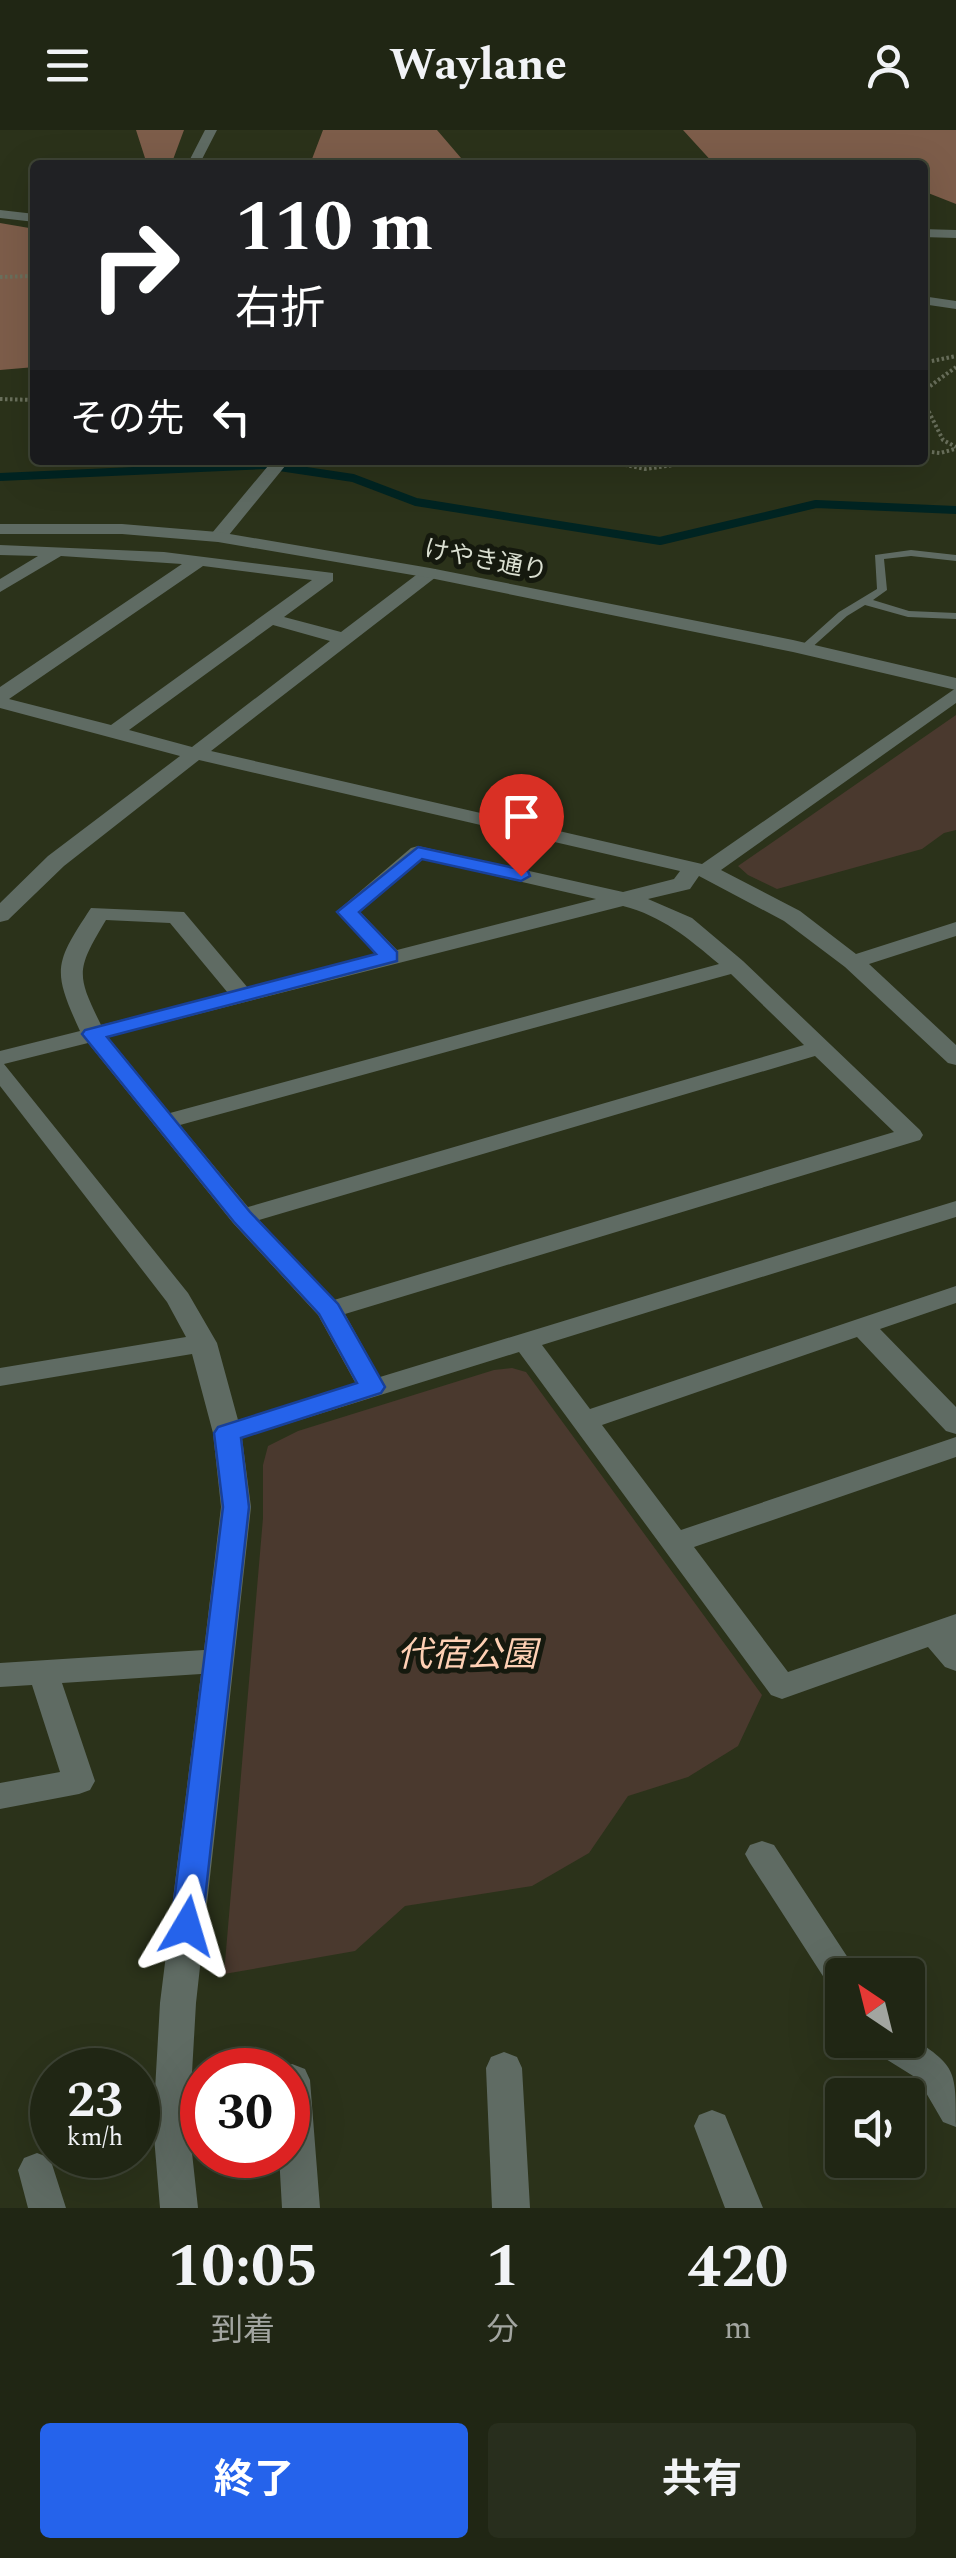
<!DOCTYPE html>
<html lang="ja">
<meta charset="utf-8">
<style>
body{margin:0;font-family:Spectral,"Noto Sans JP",serif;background:#282e1d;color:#f1f3f6;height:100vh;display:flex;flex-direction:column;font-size:38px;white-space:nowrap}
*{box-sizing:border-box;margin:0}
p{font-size:32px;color:#a2a5a0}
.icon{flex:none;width:55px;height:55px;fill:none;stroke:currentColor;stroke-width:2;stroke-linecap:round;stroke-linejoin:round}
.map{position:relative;height:2078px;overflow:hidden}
.drawer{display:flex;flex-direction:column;background:#202614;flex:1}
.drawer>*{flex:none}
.banner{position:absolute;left:30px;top:30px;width:898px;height:305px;border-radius:10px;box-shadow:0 10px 40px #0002,0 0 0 2px #3d4334;background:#202124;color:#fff;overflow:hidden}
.needle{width:65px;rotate:325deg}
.buttons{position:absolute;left:825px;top:1828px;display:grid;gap:20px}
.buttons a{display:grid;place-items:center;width:100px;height:100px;border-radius:10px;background:#202614;box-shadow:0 10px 40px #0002,0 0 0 2px #3d4334;font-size:50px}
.speed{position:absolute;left:30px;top:1918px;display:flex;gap:20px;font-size:50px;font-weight:700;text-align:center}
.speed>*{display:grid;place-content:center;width:130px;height:130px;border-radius:50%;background:#202614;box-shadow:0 10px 40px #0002,0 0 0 2px #3d4334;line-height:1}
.speed small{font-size:25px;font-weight:400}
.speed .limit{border:15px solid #d22;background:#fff;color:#111}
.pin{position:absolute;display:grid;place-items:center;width:85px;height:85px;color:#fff;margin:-102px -42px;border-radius:50% 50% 50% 0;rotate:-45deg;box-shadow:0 0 10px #0007}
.pin .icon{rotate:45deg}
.me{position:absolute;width:110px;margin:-55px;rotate:7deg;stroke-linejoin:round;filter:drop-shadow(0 0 8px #0008)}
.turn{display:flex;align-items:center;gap:35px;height:210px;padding:0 40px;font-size:45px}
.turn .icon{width:130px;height:130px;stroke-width:2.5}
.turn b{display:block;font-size:70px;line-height:85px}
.then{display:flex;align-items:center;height:95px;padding:0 40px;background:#0003;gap:20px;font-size:38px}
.eta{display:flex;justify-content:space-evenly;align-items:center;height:170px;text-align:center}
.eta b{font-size:60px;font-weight:700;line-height:70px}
.cta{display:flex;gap:20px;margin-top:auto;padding:20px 40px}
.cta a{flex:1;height:115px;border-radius:10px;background:#2563eb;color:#fff;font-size:40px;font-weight:700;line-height:115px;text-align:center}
.cta a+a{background:#282e1d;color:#f1f3f6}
header{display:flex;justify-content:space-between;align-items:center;height:130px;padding:0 40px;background:#202614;font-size:45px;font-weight:700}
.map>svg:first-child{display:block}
.green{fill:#4a392e}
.forest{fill:#7d5d4a}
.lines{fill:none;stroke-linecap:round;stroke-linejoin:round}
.stream{stroke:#002422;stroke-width:8}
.path{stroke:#6a705c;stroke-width:4;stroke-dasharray:2.5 2.5;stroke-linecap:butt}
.service{fill:#5f6b63;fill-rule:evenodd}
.minor{fill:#5f6b63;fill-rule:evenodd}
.tertiary{fill:#5f6b63;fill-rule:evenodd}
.route{fill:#2563eb;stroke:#184099;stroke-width:2.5}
.labels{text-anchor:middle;stroke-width:10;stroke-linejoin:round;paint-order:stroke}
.far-street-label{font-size:25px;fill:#dadfd1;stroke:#15190e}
.near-park-label{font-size:35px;font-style:italic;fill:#fed0b4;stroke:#15190e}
</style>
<header><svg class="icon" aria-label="menu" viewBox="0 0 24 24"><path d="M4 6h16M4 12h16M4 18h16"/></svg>Waylane<svg class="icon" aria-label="person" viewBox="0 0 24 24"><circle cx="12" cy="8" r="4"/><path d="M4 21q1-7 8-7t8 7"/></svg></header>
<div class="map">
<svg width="956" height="2078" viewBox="0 0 956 2078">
<rect width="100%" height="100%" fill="#2b321a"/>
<path class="green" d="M956 585V700L944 703 922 719 777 759 748 745 738 736Z
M512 1238 526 1242 762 1565 738 1616 688 1647 628 1666 589 1723 532 1756 405 1776 355 1821 224 1844 263 1388V1335L268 1316 298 1301 494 1240Z"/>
<path class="forest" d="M136 0H184L171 35H151L145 28Z
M323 0H437L467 35H320L312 29Z
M683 0H956V74L923 61 922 35H715Z
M0 93 35 99V237L0 240Z"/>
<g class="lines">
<path class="stream" d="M0 347 266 335 353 348 416 372 660 411 816 374 956 380"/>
<path class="path" d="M0 147 35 146
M922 233 956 226
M922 262 956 237
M922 268 943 310 956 317
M0 269 35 270
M922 321 940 323 955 319
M600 330 645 339 710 330"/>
<path class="service" d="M911 420 956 425V431L911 426 884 429 887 460 873 470 909 481 956 483V489L908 487 865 475 847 486 809 520H801V516L839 482 877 459 875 425Z"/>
<path class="minor" d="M205 0H217L199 35H187Z
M0 80 35 84V92L0 88Z
M922 99 956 100V108L922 107Z
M922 166 956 171V179L922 174Z
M273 330H290L224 411H212V403Z
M0 415 164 422 333 443V451L284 487 341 502 424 439H436V447L211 621 702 734 956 558V573L721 740 800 781 856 824 956 792V806L869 834 956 915V935L948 933 845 837 784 791 699 746 690 759 648 769 692 788 743 831 920 1000 923 1005 920 1010 345 1184 380 1247 956 1071V1087L542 1215 590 1279 956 1156V1173L880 1199 956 1277V1304L946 1301 857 1207 602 1295 681 1400 956 1307V1327L694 1417 788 1542 956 1484V1541L945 1537 928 1517 782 1569 771 1565 519 1222 242 1308 251 1377 196 1873 189 1995 198 2078H160L153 1995 160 1873 201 1544 62 1553 95 1651 90 1660 79 1664 0 1679V1653L60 1642 32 1555 0 1557V1533L204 1520 221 1377 213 1303 192 1224 0 1256V1238L186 1207 167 1172 0 956V921L80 901C52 840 54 834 91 778L184 782 248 858 377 825 336 782 411 718 418 716 623 762 674 749 680 741 199 630 64 736 8 790 0 792V773L48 726 180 626 0 578V557L182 434 61 426 0 462V449L38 426 0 425ZM203 436 312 450 111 595 9 569ZM273 495 330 511 192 617 129 600ZM422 729 596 769 397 820 360 782ZM623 776C662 786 688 808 719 834L170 983 108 907ZM106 790 170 793 228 863 101 895C76 844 76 840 106 790ZM731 844 804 915 248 1077 180 995ZM88 913 233 1093 318 1185 356 1254 238 1290 217 1213 188 1163 4 934ZM815 926 894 1002 334 1170 259 1090Z
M762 1711 774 1715 854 1837 858 1845H842V1861L830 1857 750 1733 745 1724 750 1715Z
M908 1905C956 1936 956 1938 956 1997L943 1992 918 1949 873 1921 868 1910H908Z
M504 1922 517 1927 522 1938 530 2078H492L486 1938 491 1927Z
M292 1934 305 1939 310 1950 320 2078H282L279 2025H288V1940H279Z
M712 1980 725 1985 763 2078H725L694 1996 699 1985Z
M37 2023 50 2028 66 2078H28L18 2040 24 2028Z"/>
<path class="tertiary" d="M0 394H122L218 402 430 438 793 510 956 548V560L793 522 430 448 218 412 122 404H0Z"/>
</g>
<path class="route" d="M418 717 528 741 530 746 521 751 422 729 359 782 397 822V831L107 907 250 1082 338 1174 385 1257 381 1263 241 1308 249 1377 202 1796 198 1806 187 1809 176 1806 171 1796 223 1377 214 1303 218 1297 357 1253 319 1184 234 1092 82 904 85 900 376 824 337 782Z"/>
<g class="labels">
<g class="far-street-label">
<text transform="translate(486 429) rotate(11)" y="9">けやき通り</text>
</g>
<g class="near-park-label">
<text x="467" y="1536">代宿公園</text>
</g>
</g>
</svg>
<div class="buttons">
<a><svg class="needle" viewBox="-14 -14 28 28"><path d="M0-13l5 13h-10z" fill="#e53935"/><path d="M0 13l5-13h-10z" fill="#a2a5a0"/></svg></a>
<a><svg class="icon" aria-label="sound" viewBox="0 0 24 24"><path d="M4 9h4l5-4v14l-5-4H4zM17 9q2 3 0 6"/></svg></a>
</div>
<div class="speed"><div>23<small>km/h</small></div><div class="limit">30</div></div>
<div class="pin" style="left:521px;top:746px;background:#d93025"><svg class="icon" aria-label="arrive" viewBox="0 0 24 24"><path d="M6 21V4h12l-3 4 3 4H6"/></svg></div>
<svg class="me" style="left:187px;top:1796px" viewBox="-20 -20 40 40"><path d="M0-17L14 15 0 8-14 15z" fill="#2563eb" stroke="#fff" stroke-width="4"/></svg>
<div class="banner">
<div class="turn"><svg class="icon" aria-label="right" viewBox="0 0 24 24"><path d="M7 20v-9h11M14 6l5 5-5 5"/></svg><div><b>110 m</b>右折</div></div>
<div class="then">その先<svg class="icon" aria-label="left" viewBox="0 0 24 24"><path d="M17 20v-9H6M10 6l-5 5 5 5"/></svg></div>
</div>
</div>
<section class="drawer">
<div class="eta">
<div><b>10:05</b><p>到着</p></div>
<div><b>1</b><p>分</p></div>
<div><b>420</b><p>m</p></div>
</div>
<div class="cta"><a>終了</a><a>共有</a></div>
</section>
